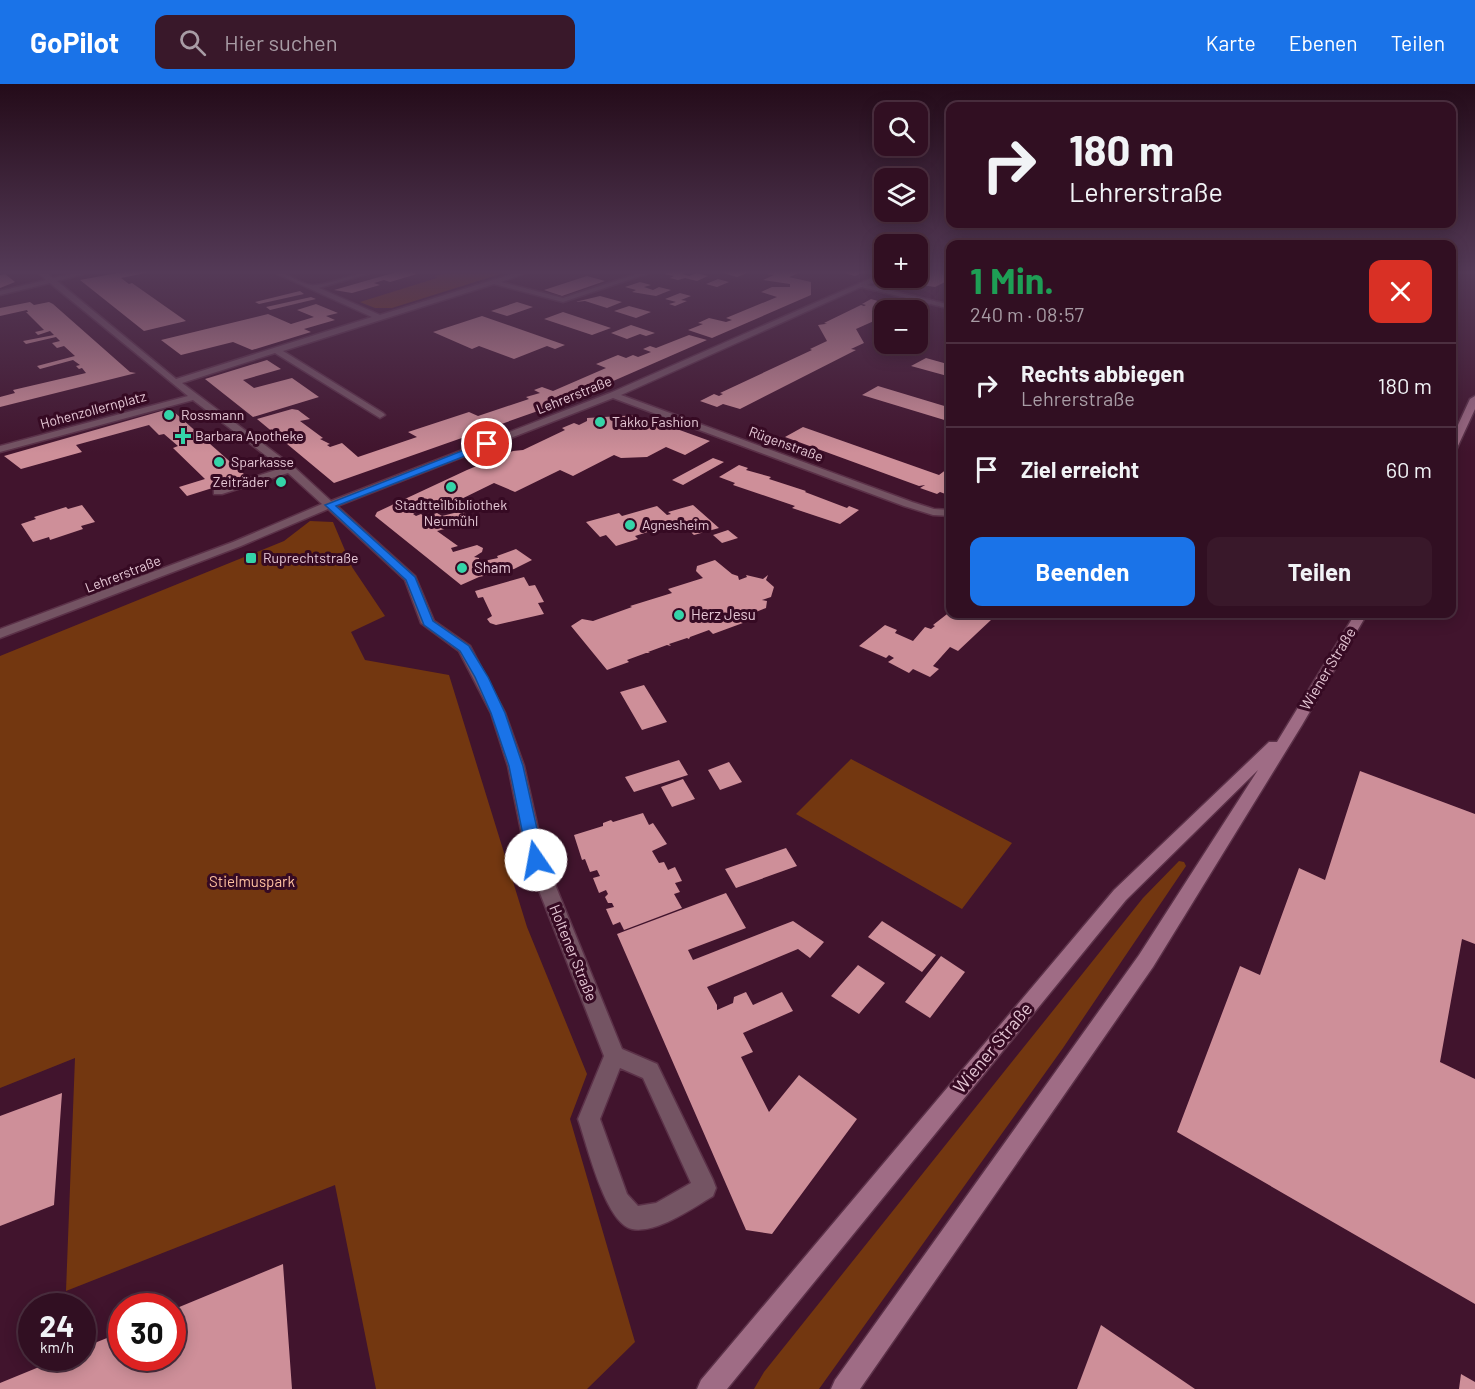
<!DOCTYPE html>
<html lang="de">
<meta charset="utf-8">
<style>
body{margin:0;font-family:Barlow,sans-serif;background:#39182a;color:#f1f3f6;height:100vh;display:flex;flex-direction:column;font-size:22px;white-space:nowrap}
*{box-sizing:border-box;margin:0}
p{font-size:20px;color:#a89ca5}
.icon{flex:none;width:33px;height:33px;fill:none;stroke:currentColor;stroke-width:2;stroke-linecap:round;stroke-linejoin:round}
.map{position:relative;flex:1;overflow:hidden}
.drawer{position:absolute;left:946px;top:156px;width:510px;height:378px;display:flex;flex-direction:column;background:#310f22;border-radius:12px;box-shadow:0 3px 15px #0003,0 0 0 2px #4c2f40}
.drawer>*{flex:none}
.hud{position:absolute;left:946px;top:18px;width:510px;height:126px;border-radius:12px;box-shadow:0 3px 15px #0003,0 0 0 2px #4c2f40;background:#310f22;color:#f1f3f6;overflow:hidden}
.controls{position:absolute;left:874px;top:18px;display:grid;gap:12px}
.controls a{display:grid;place-items:center;width:54px;height:54px;border-radius:12px;background:#310f22;box-shadow:0 3px 15px #0003,0 0 0 2px #4c2f40;font-size:30px}
.speed{position:absolute;left:18px;top:1209px;display:flex;gap:12px;font-size:30px;font-weight:700;text-align:center}
.speed>*{display:grid;place-content:center;width:78px;height:78px;border-radius:50%;background:#310f22;box-shadow:0 3px 15px #0003,0 0 0 2px #4c2f40;line-height:1}
.speed small{font-size:15px;font-weight:400}
.speed .limit{border:9px solid #d22;background:#fff;color:#111}
.pin{position:absolute;display:grid;place-items:center;width:51px;height:51px;color:#fff;margin:-26px;border:3px solid #fff;border-radius:50%;box-shadow:0 2px 6px #0007}
.me{position:absolute;width:66px;margin:-33px;rotate:348deg;stroke-linejoin:round;filter:drop-shadow(0 0 4px #0008)}
.turn{display:flex;align-items:center;gap:21px;height:126px;padding:0 24px;font-size:27px}
.turn .icon{width:78px;height:78px;stroke-width:2.5}
.turn b{display:block;font-size:42px;line-height:51px}
.round{display:grid;place-items:center;flex:none;width:63px;height:63px;border-radius:12px;background:#39182a}
.headline{display:flex;align-items:center;justify-content:space-between;height:102px;padding:0 24px}
h1{font-size:36px;font-weight:700;line-height:45px;color:#1e9e55}
.primary-button{display:flex;gap:12px;margin-top:auto;padding:12px 24px}
.primary-button a{flex:1;height:69px;border-radius:12px;background:#1a73e8;color:#fff;font-size:24px;font-weight:700;line-height:69px;text-align:center}
.primary-button a+a{background:#39182a;color:#f1f3f6}
ul{padding:0;list-style:none}
li{display:flex;align-items:center;gap:18px;height:84px;padding:0 24px;border-top:2px solid #4c2f40}
li div{flex:1}
li b{display:block;font-size:22px}
li em{font-style:normal}
header{display:flex;align-items:center;gap:36px;box-sizing:border-box;height:84px;padding:0 30px;background:#1a73e8;color:#fff}
header strong{font-size:28px}
nav{display:flex;gap:33px;margin-inline-start:auto;font-size:21px}
.search{width:420px;height:54px;background:#39182a;display:flex;align-items:center;gap:15px;box-sizing:border-box;padding:0 21px;border-radius:12px;color:#a89ca5;font-size:22px}
.map>svg:first-child{display:block}
.green{fill:#733710}
.building{fill:#ce8f99}
.lines{fill:none;stroke-linecap:round;stroke-linejoin:round}
.street-casing{stroke:#5b3148;stroke-width:3}
.secondary-casing{stroke:#5b3148;stroke-width:3}
.street{fill:#745463;fill-rule:evenodd}
.secondary{fill:#9f6c85;fill-rule:evenodd}
.route{fill:#1a73e8;stroke:#114b97;stroke-width:1.5}
.poi-dot{fill:#34d4a8;stroke:#360a23;stroke-width:2}
.labels{text-anchor:middle;stroke-width:6;stroke-linejoin:round;paint-order:stroke}
.far-street-label{font-size:14px;fill:#e6c8d6;stroke:#360a23}
.far-poi-label{font-size:14px;fill:#e6c8d6;stroke:#360a23;text-anchor:start}
.poi-label{font-size:15px;fill:#e6c8d6;stroke:#360a23;text-anchor:start}
.street-label{font-size:15px;fill:#e6c8d6;stroke:#360a23}
.park-label{font-size:15px;fill:#fec1a1;stroke:#360a23}
.near-street-label{font-size:18px;fill:#e6c8d6;stroke:#360a23}
</style>
<header>
<strong>GoPilot</strong>
<div class="search"><svg class="icon" aria-label="search" viewBox="0 0 24 24"><circle cx="10" cy="10" r="6"/><path d="M15 15l6 6"/></svg>Hier suchen</div>
<nav><a>Karte</a><a>Ebenen</a><a>Teilen</a></nav>
</header>
<div class="map">
<svg width="1475" height="1305" viewBox="0 0 1475 1305">
<rect width="100%" height="100%" fill="#41142d"/>
<path class="green" d="M454 187H510L392 224H375L360 218 437 194 435 192Z
M310 437 333 438 352 483 385 532 351 548 365 576 449 591 527 843 587 990 570 1035 635 1258 587 1305H376L335 1101 66 1207 75 974 0 1004V572L284 457Z
M851 675 1012 759 962 825 796 730Z
M1179 777 1184 778 1186 782 1063 964 819 1305H754L764 1288 1143 814Z"/>
<path class="building" d="M128 187H155L121 194 129 200 132 199 186 237 144 247 80 196Z
M400 187H413L411 188 417 190 390 198 384 196 374 199 380 201 352 209 334 206Z
M673 187H689L682 190 689 192 697 189 708 192 697 197 685 194 678 196 670 194 674 192 664 190Z
M717 187H752L737 193Z
M775 187H804L789 193 811 198V211L712 254 688 246 703 240 698 239 709 234 726 238 732 236 726 234 777 213 761 208 772 203H790V200L763 196 774 191 767 190Z
M838 187H867L855 192Z
M929 187H951V195L935 203 902 198 915 195Z
M5 190 15 198 0 204V191Z
M587 192 605 197 562 212 544 206Z
M718 195 729 198 717 203 706 200Z
M640 198 651 201 644 203 653 206 659 203 671 206 656 212 632 208 636 206 625 203Z
M300 207 304 210 259 220 255 218Z
M680 209 691 212 681 216 687 217 675 222 669 220 676 218 665 215Z
M600 212 622 218 607 224 585 217 575 218Z
M311 213 316 215 270 226 266 223Z
M871 215 885 219 881 221 899 226H885V232L856 245 864 259 851 265 856 266 740 325 723 320 717 323 700 317 714 310 719 312 723 310 720 309 812 266 810 265 827 257 818 241 825 240H827L824 239 861 221 864 222 866 221 862 220Z
M30 218 34 221 49 218 53 220 130 288 136 289 0 323V313L15 309 13 306 86 289 82 284 79 285 76 282 80 281 73 276 40 285 37 282 75 272 64 262 57 264 52 259 60 257 56 253 26 260 23 257 54 251 50 247 38 251 35 248 44 246 26 228H28L27 226 0 232V224Z
M517 218 533 223 507 232 491 227Z
M316 220 338 229 326 232 335 236 304 245 311 248 252 266 233 258 181 271 161 256 268 230 291 240 314 233 297 226Z
M629 222 651 228 636 234 614 227Z
M563 228 611 244 592 251 544 235Z
M482 232 565 261 555 265 547 262 514 275 479 262 472 265 433 248Z
M631 241 655 249 646 252 640 250 627 255 611 249Z
M689 251 707 256 572 315 334 399 257 335 292 325 298 326 310 335 300 337 323 354 320 355 330 360 327 361 330 363 342 359 358 373 417 353 408 348 469 328 478 332 529 315 526 313 540 309 534 306 542 303 553 307 606 284 596 280 618 271 626 274 633 271 638 273 651 268 643 265 650 262 656 264Z
M926 274 951 281V293L911 282Z
M267 276 281 285 243 296 254 304 292 294 319 313 253 333 205 295Z
M878 302 951 324V338L862 311Z
M165 326 173 327 245 391 241 395 187 412 179 403 205 395 173 364 178 362 164 350 159 351 149 341 76 361 82 368 21 385 4 372Z
M638 331V335L646 338 652 336 710 357 685 371 666 363 647 373 621 374 614 371 573 392 560 386 515 408 494 399 443 424 436 420 426 425H417L419 426 413 430 416 432 421 430 425 433 437 429 442 432 462 427 469 432 460 436 467 439 437 447 458 462 451 464 453 468 477 461 483 464 482 468 474 473 479 474V478L498 474 497 472 516 465 532 476 514 485 479 493 461 501 375 432 377 428 467 386 513 367 523 366 565 346 562 344 574 339 579 341 587 337V334Z
M803 343 939 391 951 382V412L940 408 937 410 920 404 925 401 919 402 785 353Z
M713 374 724 378 683 401 672 396Z
M739 381 748 384 746 386 771 393 769 395 806 407 805 408 847 424 849 422 859 426 840 440 792 424 795 422 733 401 735 399 719 393Z
M82 421 95 438 81 442 83 445 50 456 49 453 33 458 21 440 36 435 34 433 66 423 68 425Z
M693 421 719 444 694 451 680 438 635 452 638 455 616 462 606 451 600 453 586 438 619 429 622 432 657 422 667 431 671 430 668 428Z
M728 446 738 454 722 459 713 451Z
M715 476 732 490 738 492 739 496 747 493 746 491 763 495 768 491 766 496 774 503 771 513 762 516 767 517 766 524 746 532 751 536 713 550 709 546 690 553 689 555 687 554 669 560 671 562 667 561 648 568 650 569H646L627 576 629 578 607 586 571 542 582 535 593 537 632 523 630 522 672 509 668 505 703 494 696 487 697 482Z
M524 493 529 502 535 501 544 518 538 519 544 530 496 541 490 539 487 535 492 532 483 513 478 514 475 507Z
M951 527V530H984L983 531 992 535 958 567 950 563 933 582 939 585 930 593 913 585 909 589 888 578 894 574 889 571 886 574 859 562 885 541 897 546 895 549 913 557 925 543 931 545 935 542 933 541Z
M644 601 667 638 642 646 620 608Z
M679 676 688 691 634 708 625 693Z
M729 678 742 698 720 706 708 686Z
M1360 687 1475 730V860L1462 855 1440 978 1475 995V1220L1177 1048 1240 882 1260 891 1299 784 1325 796Z
M683 695 695 715 672 723 661 703Z
M643 729 649 741 653 739 667 760 652 767 659 779 664 778 668 786 675 783 682 797 675 799 680 808 674 810 682 824 624 846 620 838 613 841 606 825 614 823 612 819H608L605 813 608 810 606 806 599 809 593 794 600 792 597 786 590 788 585 775 582 776 574 751 603 742V739L611 736 613 738Z
M786 764 797 782 736 804 725 785Z
M726 809 746 844 688 866 693 876 793 837 824 858 810 874 798 865 707 903 717 921V926L733 919 734 913 746 908 753 921 782 908 793 927 743 949 753 968 741 973 769 1028 799 991 857 1035 772 1150 746 1146 617 850Z
M882 837 936 871 922 888 868 853Z
M941 872 965 888 930 934 905 918Z
M858 881 885 899 859 930 831 912Z
M62 1009 54 1121 0 1142V1032Z
M283 1180 292 1305H0V1299L61 1274H82V1264L122 1248V1274H172V1226Z
M1101 1241 1195 1305H1077Z
M1461 1290 1475 1298V1305H1459Z"/>
<g class="lines">
<defs>
<path id="street" d="M37 187H44L53 194 84 187H94L57 197 176 295 372 233 271 187C286 187 297 199 311 201 324 203 359 187 377 187L319 204 380 231 522 187H531L501 198 563 214 646 187H655L563 218 494 200 283 267 383 329 385 331 380 334 275 269 182 299 294 383 331 417 610 309 883 189 885 188V193L867 201 951 221V225L861 203 621 311 912 418 934 425 951 426V432L933 431 904 422 613 314 337 422 415 492 434 537 470 562 505 629 524 682 545 776 622 965 657 980 713 1096 716 1104 713 1112C693 1124 656 1150 632 1145 605 1139 587 1060 578 1035L604 972 527 776 508 682 491 629 459 567 421 539 405 496 328 425 241 462 0 554V545L233 458 322 420 288 389 222 410H214V406L282 384 193 316 0 368V362L188 312 50 199 0 211V207L46 196ZM620 984 643 994 691 1099 656 1119 638 1122 627 1110 600 1035Z"/>
<path id="secondary" d="M1475 312V325L1457 364 1452 367V354L1470 315Z
M1355 530H1367L1302 641 1153 883 860 1305H831L835 1296 1139 871 1258 686 1126 816 727 1305H697L701 1296 1114 806 1269 658H1277Z"/>
</defs>
<use href="#street" class="street-casing"/>
<use href="#secondary" class="secondary-casing"/>
<use href="#street" class="street"/>
<use href="#secondary" class="secondary"/>
</g>
<linearGradient id="sky" x2="0" y2="1"><stop stop-color="#240b19"/><stop offset="0.51" stop-color="#543a57"/><stop offset="1" stop-color="#543a57" stop-opacity="0"/></linearGradient>
<rect width="1475" height="369" fill="url(#sky)"/>
<path class="route" d="M487 357 492 360 491 362 336 422 415 493 433 537 469 562 488 593 505 629 523 682 544 776 542 780H531L528 776 509 682 491 629 475 593 460 567 424 541 406 496 325 421Z"/>
<g class="poi-dot">
<circle cx="169" cy="331" r="6"/>
<circle cx="600" cy="338" r="6"/>
<path d="M180 343h6v6h6v6h-6v6h-6v-6h-6v-6h6z"/>
<circle cx="219" cy="378" r="6"/>
<circle cx="281" cy="398" r="6"/>
<circle cx="451" cy="403" r="6"/>
<circle cx="630" cy="441" r="6"/>
<rect x="245" y="468" width="12" height="12" rx="3"/>
<circle cx="462" cy="484" r="6"/>
<circle cx="679" cy="531" r="6"/>
</g>
<g class="labels">
<g class="far-street-label">
<text transform="translate(574 311) rotate(-22)" y="5">Lehrerstraße</text>
<text transform="translate(93 326) rotate(-15)" y="5">Hohenzollernplatz</text>
<text transform="translate(786 360) rotate(20)" y="5">Rügenstraße</text>
<text transform="translate(123 490) rotate(-21)" y="5">Lehrerstraße</text>
</g>
<g class="far-poi-label">
<text x="181" y="336">Rossmann</text>
<text x="612" y="343">Takko Fashion</text>
<text x="195" y="357">Barbara Apotheke</text>
<text x="231" y="383">Sparkasse</text>
<text x="269" y="403" text-anchor="end">Zeiträder</text>
<text x="451" y="426" text-anchor="middle">Stadtteilbibliothek<tspan x="451" dy="16">Neumühl</tspan></text>
<text x="642" y="446">Agnesheim</text>
<text x="263" y="479">Ruprechtstraße</text>
</g>
<g class="poi-label">
<text x="474" y="489">Sham</text>
<text x="691" y="536">Herz Jesu</text>
</g>
<g class="street-label">
<text transform="translate(1328 585) rotate(-59)" y="5">Wiener Straße</text>
<text transform="translate(573 869) rotate(68)" y="5">Holtener Straße</text>
</g>
<g class="park-label">
<text x="252" y="803">Stielmuspark</text>
</g>
<g class="near-street-label">
<text transform="translate(993 964) rotate(-50)" y="6">Wiener Straße</text>
</g>
</g>
</svg>
<div class="controls">
<a><svg class="icon" aria-label="search" viewBox="0 0 24 24"><circle cx="10" cy="10" r="6"/><path d="M15 15l6 6"/></svg></a>
<a><svg class="icon" aria-label="layers" viewBox="0 0 24 24"><path d="M12 4l9 5-9 5-9-5zM3 14l9 5 9-5"/></svg></a>
<a>+</a>
<a>−</a>
</div>
<div class="speed"><div>24<small>km/h</small></div><div class="limit">30</div></div>
<div class="pin" style="left:487px;top:360px;background:#d93025"><svg class="icon" aria-label="arrive" viewBox="0 0 24 24"><path d="M6 21V4h12l-3 4 3 4H6"/></svg></div>
<svg class="me" style="left:536px;top:776px" viewBox="-20 -20 40 40"><circle r="19" fill="#fff"/><path d="M0-13L10 11 0 6-10 11z" fill="#1a73e8"/></svg>
<div class="hud">
<div class="turn"><svg class="icon" aria-label="right" viewBox="0 0 24 24"><path d="M7 20v-9h11M14 6l5 5-5 5"/></svg><div><b>180 m</b>Lehrerstraße</div></div>
</div>
<section class="drawer">
<div class="headline"><div><h1>1 Min.</h1><p>240 m · 08:57</p></div><a class="round" style="background:#d93025;color:#fff"><svg class="icon" aria-label="close" viewBox="0 0 24 24"><path d="M6 6l12 12M18 6L6 18"/></svg></a></div>
<ul>
<li><svg class="icon" aria-label="right" viewBox="0 0 24 24"><path d="M7 20v-9h11M14 6l5 5-5 5"/></svg><div><b>Rechts abbiegen</b><p>Lehrerstraße</p></div><em>180 m</em></li>
<li><svg class="icon" aria-label="arrive" viewBox="0 0 24 24"><path d="M6 21V4h12l-3 4 3 4H6"/></svg><div><b>Ziel erreicht</b></div><em>60 m</em></li>
</ul>
<div class="primary-button"><a>Beenden</a><a>Teilen</a></div>
</section>
</div>
